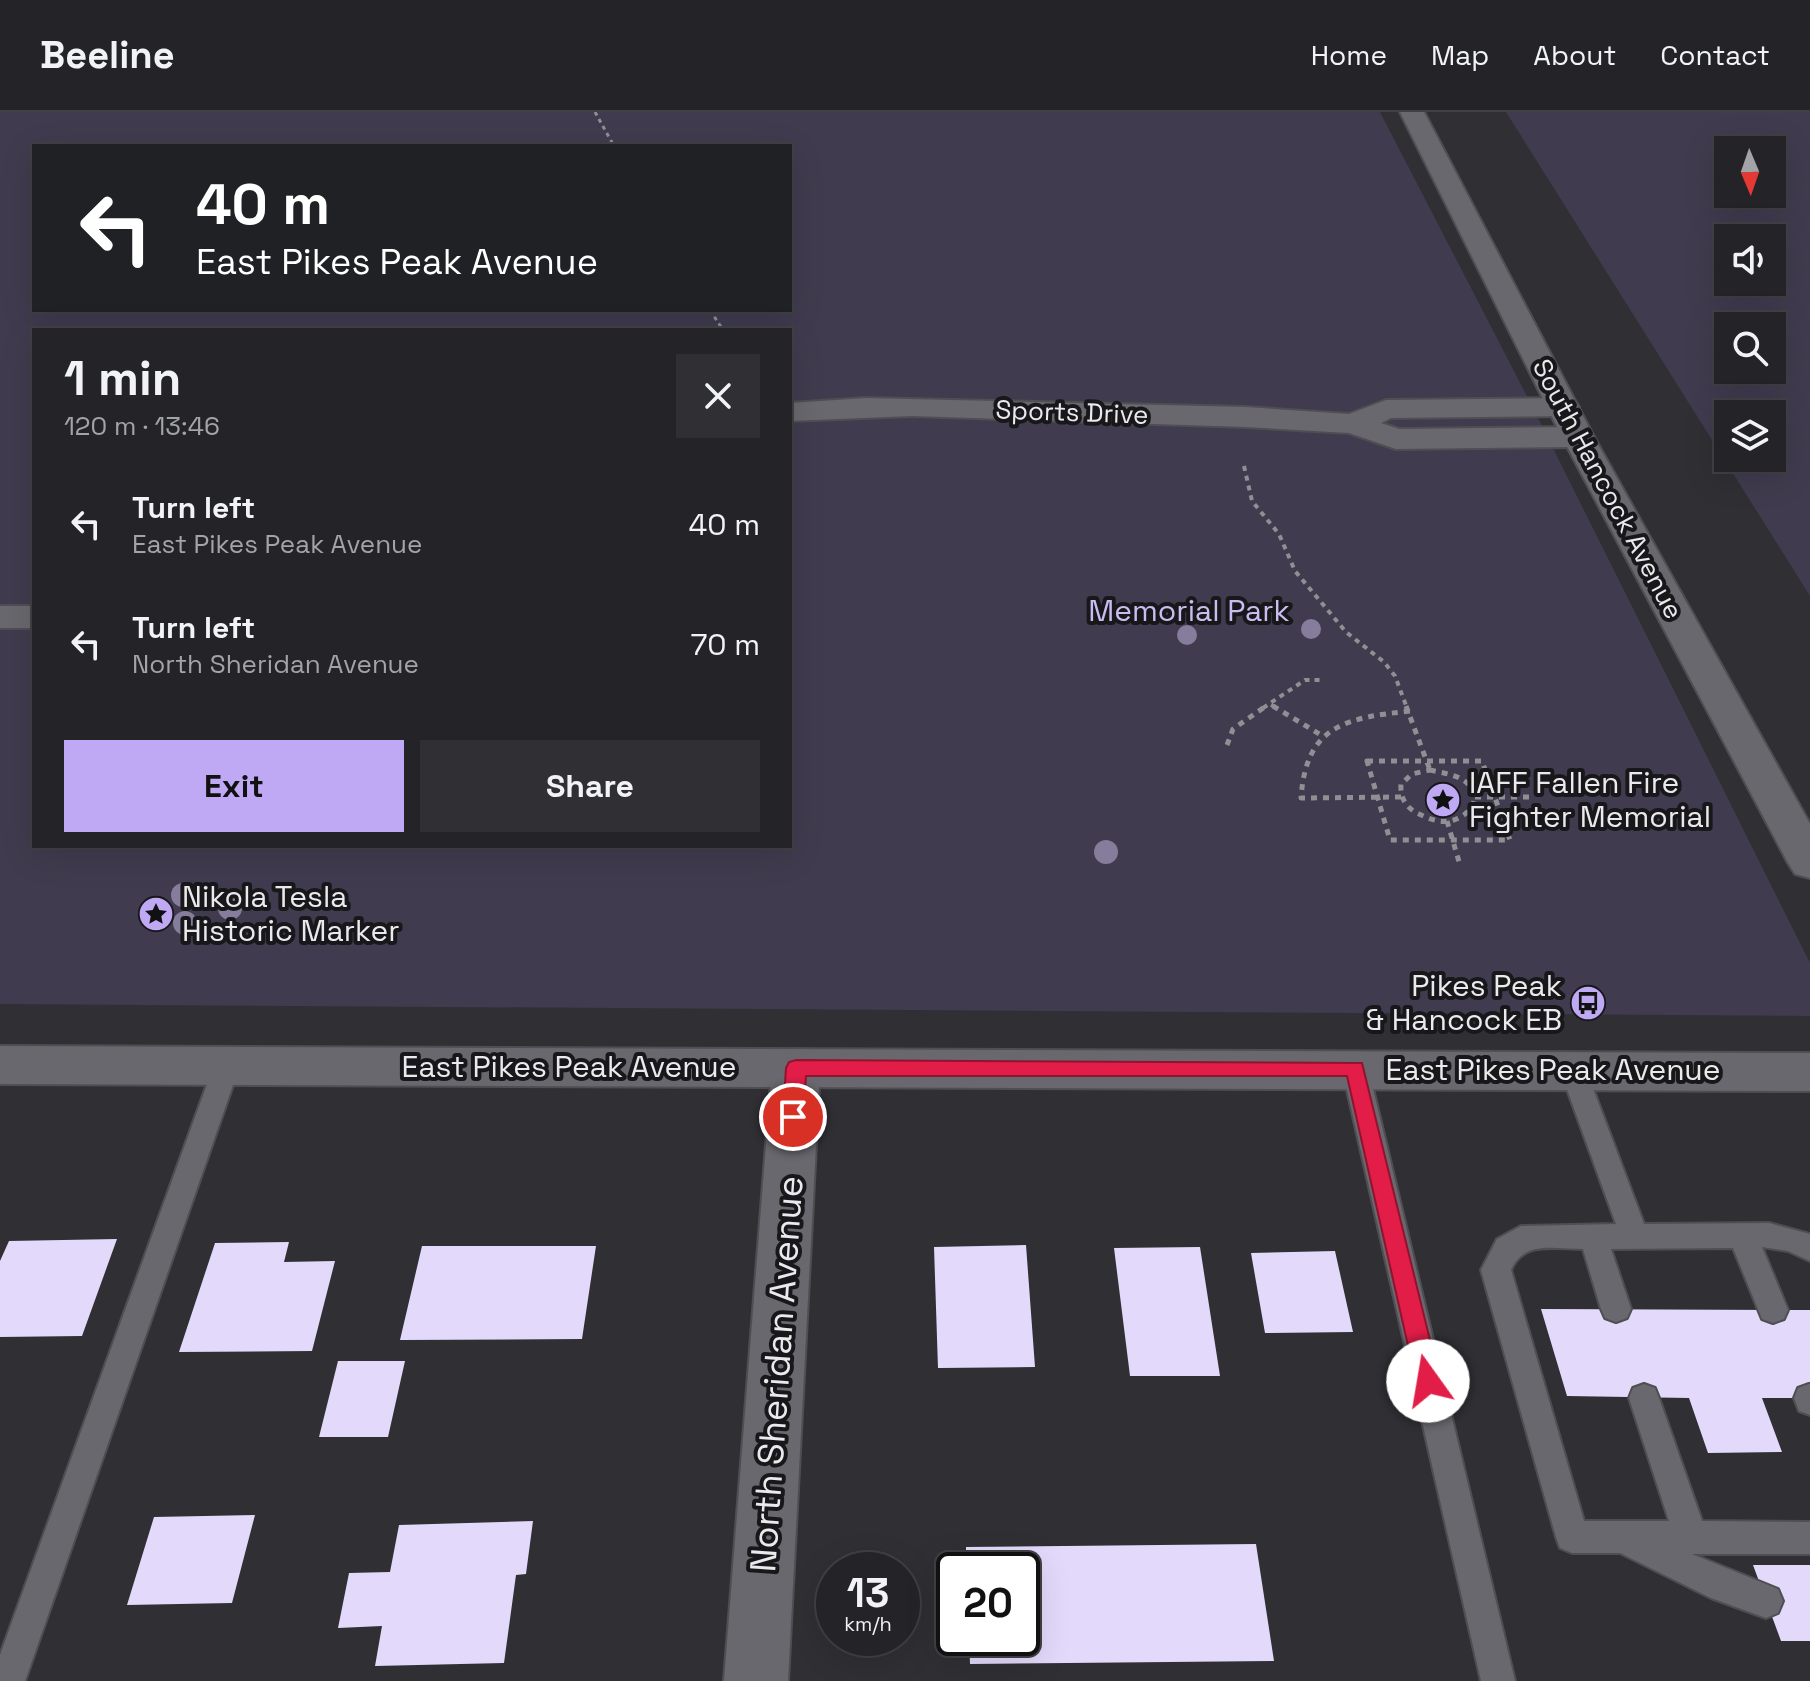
<!DOCTYPE html>
<meta charset="utf-8">
<style>
body{margin:0;font-family:"Space Grotesk",sans-serif;background:#302f33;color:#f1f3f6;height:100vh;display:flex;flex-direction:column;font-size:30px;white-space:nowrap}
*{box-sizing:border-box;margin:0}
p{font-size:26px;color:#a3a4a7}
.icon{flex:none;width:44px;height:44px;fill:none;stroke:currentColor;stroke-width:2;stroke-linecap:round;stroke-linejoin:round}
.map{position:relative;flex:1;overflow:hidden}
.panel{position:absolute;left:32px;top:216px;width:760px;height:520px;display:flex;flex-direction:column;background:#242327;border-radius:0px;box-shadow:0 8px 32px #0002,0 0 0 2px #414044}
.panel>*{flex:none}
.hud{position:absolute;left:32px;top:32px;width:760px;height:168px;border-radius:0px;box-shadow:0 8px 32px #0002,0 0 0 2px #414044;background:#202124;color:#fff;overflow:hidden}
.needle{width:52px;rotate:178deg}
.tools{position:absolute;left:1714px;top:24px;display:grid;gap:16px}
.tools a{display:grid;place-items:center;width:72px;height:72px;border-radius:0px;background:#242327;box-shadow:0 8px 32px #0002,0 0 0 2px #414044;font-size:40px}
.speed{position:absolute;left:816px;top:1440px;display:flex;gap:16px;font-size:40px;font-weight:700;text-align:center}
.speed>*{display:grid;place-content:center;width:104px;height:104px;border-radius:50%;background:#242327;box-shadow:0 8px 32px #0002,0 0 0 2px #414044;line-height:1}
.speed small{font-size:20px;font-weight:400}
.speed .limit{border:4px solid #111;border-radius:12px;background:#fff;color:#111}
.pin{position:absolute;display:grid;place-items:center;width:68px;height:68px;color:#fff;margin:-34px;border:4px solid #fff;border-radius:50%;box-shadow:0 2px 8px #0007}
.me{position:absolute;width:88px;margin:-44px;rotate:347deg;stroke-linejoin:round;filter:drop-shadow(0 0 6px #0008)}
.turn{display:flex;align-items:center;gap:28px;height:168px;padding:0 32px;font-size:36px}
.turn .icon{width:104px;height:104px;stroke-width:2.5}
.turn b{display:block;font-size:56px;line-height:68px}
.round{display:grid;place-items:center;flex:none;width:84px;height:84px;border-radius:0px;background:#302f33}
.summary{display:flex;align-items:center;justify-content:space-between;height:136px;padding:0 32px}
h1{font-size:48px;font-weight:600;line-height:60px}
.primary-button{display:flex;gap:16px;margin-top:auto;padding:16px 32px}
.primary-button a{flex:1;height:92px;border-radius:0px;background:#bfa9f4;color:#111;font-size:32px;font-weight:600;line-height:92px;text-align:center}
.primary-button a+a{background:#302f33;color:#f1f3f6}
ul{padding:0;list-style:none}
li{display:flex;align-items:center;gap:24px;height:120px;padding:0 32px}
li div{flex:1}
li b{display:block;font-size:30px}
li em{font-style:normal}
header{display:flex;align-items:center;gap:48px;box-sizing:border-box;height:112px;padding:0 40px;background:#242327;border-bottom:2px solid #414044}
header strong{font-size:38px}
nav{display:flex;gap:44px;margin-inline-start:auto;font-size:28px}
.map>svg:first-child{display:block}
.green{fill:#403b4e;fill-rule:evenodd}
.building{fill:#e3dafb}
.lines{fill:none;stroke-linecap:round;stroke-linejoin:round}
.service-casing{stroke:#4f4e52;stroke-width:4}
.minor-casing{stroke:#4f4e52;stroke-width:4}
.secondary-casing{stroke:#4f4e52;stroke-width:4}
.path-far2{stroke:#908f93;stroke-width:3;stroke-dasharray:4 4;stroke-linecap:butt}
.path-far1{stroke:#908f93;stroke-width:4;stroke-dasharray:5 5;stroke-linecap:butt}
.path{stroke:#908f93;stroke-width:5;stroke-dasharray:6 6;stroke-linecap:butt}
.service{fill:#69686e;fill-rule:evenodd}
.minor{fill:#69686e;fill-rule:evenodd}
.secondary{fill:#69686e;fill-rule:evenodd}
.tree{fill:#857d9b}
.route{fill:#e11d48;stroke:#92132f;stroke-width:2}
.labels{text-anchor:middle;stroke-width:8;stroke-linejoin:round;paint-order:stroke}
.far-street-label{font-size:26px;fill:#eae9ed;stroke:#18171a}
.park-label{font-size:30px;fill:#cabcf0;stroke:#18171a}
.poi-label{font-size:30px;fill:#eae9ed;stroke:#18171a;text-anchor:start}
.street-label{font-size:30px;fill:#eae9ed;stroke:#18171a}
.near-street-label{font-size:36px;fill:#eae9ed;stroke:#18171a}
</style>
<header>
<strong>Beeline</strong>
<nav><a>Home</a><a>Map</a><a>About</a><a>Contact</a></nav>
</header>
<div class="map">
<svg width="1810" height="1569" viewBox="0 0 1810 1569">
<rect width="100%" height="100%" fill="#302f34"/>
<path class="green" d="M0 0H1380L1529 288 1810 851V904L0 892ZM34 34H790V198H34ZM34 218H790V734H34Z
M1506 0H1810V484ZM1728 38H1772V82H1728ZM1728 126H1772V170H1728ZM1728 214H1772V258H1728ZM1728 302H1772V346H1728Z"/>
<path class="building" d="M117 1127 82 1224 0 1225V1149L9 1129Z
M289 1130 284 1150 335 1149 312 1239 179 1240 215 1131Z
M1026 1133 1035 1255 938 1256 934 1135Z
M422 1134H596L582 1227 400 1228Z
M1200 1135 1220 1264H1130L1114 1136Z
M1335 1139 1353 1220 1265 1221 1251 1141Z
M1541 1197 1810 1198V1286H1762L1782 1340 1708 1341 1689 1286 1567 1284Z
M338 1249H405L388 1325H319Z
M255 1403 232 1491 127 1493 154 1405Z
M533 1409 526 1462 516 1463 504 1551 375 1554 382 1514 338 1516 349 1461 390 1460 399 1413Z
M1256 1432 1274 1549 970 1552 969 1526H1022V1458H966V1435Z
M1753 1453H1810V1529H1781Z"/>
<g class="lines">
<defs>
<path id="service" d="M227 943 236 946 240 953 25 1569H0V1543L214 953 218 946Z
M1355 946 1364 949 1368 956 1515 1569H1481L1342 956 1346 949Z
M1573 948 1582 951 1586 958 1644 1112 1769 1111 1810 1122V1149L1788 1139 1762 1135 1788 1198 1784 1207 1773 1211 1762 1207 1733 1136 1611 1137 1631 1197 1627 1206 1616 1210 1605 1206 1601 1197 1583 1137C1554 1137 1524 1128 1511 1158L1584 1409H1669L1629 1286 1633 1276 1644 1272 1655 1276 1659 1286 1702 1409 1810 1410V1442H1692L1778 1477 1783 1489 1778 1501 1766 1506 1711 1486 1620 1441H1572L1560 1436 1556 1425 1481 1158 1497 1127 1521 1114 1616 1112 1560 958 1564 951Z
M1809 1272H1810V1303L1799 1299 1794 1286 1798 1276Z"/>
<path id="minor" d="M866 286 1246 295 1349 302 1386 288 1563 286 1574 288 1579 295 1574 302 1563 304 1391 306 1381 311 1399 317 1578 315 1589 318 1594 325 1589 332 1578 335 1396 337 1349 321 1246 315 912 304 790 309V291Z
M0 494H34V516H0Z
M796 937 813 942 820 956 788 1569H724L772 956 779 942Z"/>
<path id="secondary" d="M1400 0H1424L1594 325 1810 712V766L1795 762 1788 751 1562 325Z
M0 934 1810 941V979L0 972Z"/>
</defs>
<use href="#service" class="service-casing"/>
<use href="#minor" class="minor-casing"/>
<use href="#secondary" class="secondary-casing"/>
<path class="path-far2" d="M595 0 614 34
M710 198 723 218"/>
<path class="path-far1" d="M1244 354 1252 389 1279 422 1295 459 1346 520 1384 550 1395 564 1407 596
M1271 593 1277 596
M1263 596 1305 568H1323"/>
<path class="path" d="M1273 594 1321 623
M1406 594 1430 658
M1227 633 1233 617 1266 594
M1367 649H1482L1510 728H1390Z
M1430 658C1443 661 1461 663 1470 674 1483 690 1465 707 1449 709 1438 711 1428 706 1419 702 1406 696 1400 686 1401 672L1412 662Z
M1401 685 1301 686C1306 613 1346 606 1410 599
M1475 685H1530
M1447 709 1460 753"/>
<use href="#service" class="service"/>
<use href="#minor" class="minor"/>
<use href="#secondary" class="secondary"/>
</g>
<g class="tree">
<circle cx="1311" cy="517" r="10"/>
<circle cx="1187" cy="523" r="10"/>
<circle cx="1106" cy="740" r="12"/>
<circle cx="183" cy="783" r="12"/>
<circle cx="230" cy="796" r="12"/>
<circle cx="185" cy="811" r="12"/>
</g>
<path class="route" d="M796 948 1362 951 1440 1269 1436 1276 1428 1280 1420 1276 1416 1269 1347 964H806L803 1005 800 1011 793 1014 786 1011 783 1005 786 956 789 950Z"/>
<defs>
<symbol id="sight-disc" viewBox="-11 -11 22 22"><circle r="9.5" fill="#bfa9f4" stroke="#18171a"/><path d="M0-6L1.8-2.2L6-1.7L2.9 1.2L3.7 5.4L0 3.3L-3.7 5.4L-2.9 1.2L-6-1.7L-1.8-2.2Z" fill="#111"/></symbol>
<symbol id="bus-disc" viewBox="-11 -11 22 22"><circle r="9.5" fill="#bfa9f4" stroke="#18171a"/><path d="M-5-6H5V4H4V6H2V4H-2V6H-4V4H-5ZM-3.5-4V0h7V-4ZM-3.5 1.2v1.5H-2V1.2ZM2 1.2v1.5H3.5V1.2Z" fill="#111"/></symbol>
</defs>
<g fill-rule="evenodd">
<use href="#sight-disc" x="1423" y="668" width="40" height="40"/>
<use href="#sight-disc" x="136" y="782" width="40" height="40"/>
<use href="#bus-disc" x="1568" y="871" width="40" height="40"/>
</g>
<g class="labels">
<g class="far-street-label">
<text transform="translate(1072 300) rotate(2)" y="9">Sports Drive</text>
<text transform="translate(1608 377) rotate(62)" y="9">South Hancock Avenue</text>
</g>
<g class="park-label">
<text x="1189" y="509">Memorial Park</text>
</g>
<g class="poi-label">
<text x="1469" y="681">IAFF Fallen Fire<tspan x="1469" dy="34">Fighter Memorial</tspan></text>
<text x="182" y="795">Nikola Tesla<tspan x="182" dy="34">Historic Marker</tspan></text>
<text x="1562" y="884" text-anchor="end">Pikes Peak<tspan x="1562" dy="34">&amp; Hancock EB</tspan></text>
</g>
<g class="street-label">
<text x="569" y="965">East Pikes Peak Avenue</text>
<text x="1553" y="968">East Pikes Peak Avenue</text>
</g>
<g class="near-street-label">
<text transform="translate(776 1262) rotate(-86)" y="13">North Sheridan Avenue</text>
</g>
</g>
</svg>
<div class="tools">
<a><svg class="needle" viewBox="-14 -14 28 28"><path d="M0-13l5 13h-10z" fill="#e53935"/><path d="M0 13l5-13h-10z" fill="#a3a4a7"/></svg></a>
<a><svg class="icon" aria-label="sound" viewBox="0 0 24 24"><path d="M4 9h4l5-4v14l-5-4H4zM17 9q2 3 0 6"/></svg></a>
<a><svg class="icon" aria-label="search" viewBox="0 0 24 24"><circle cx="10" cy="10" r="6"/><path d="M15 15l6 6"/></svg></a>
<a><svg class="icon" aria-label="layers" viewBox="0 0 24 24"><path d="M12 4l9 5-9 5-9-5zM3 14l9 5 9-5"/></svg></a>
</div>
<div class="speed"><div>13<small>km/h</small></div><div class="limit">20</div></div>
<div class="pin" style="left:793px;top:1005px;background:#d93025"><svg class="icon" aria-label="arrive" viewBox="0 0 24 24"><path d="M6 21V4h12l-3 4 3 4H6"/></svg></div>
<svg class="me" style="left:1428px;top:1269px" viewBox="-20 -20 40 40"><circle r="19" fill="#fff"/><path d="M0-13L10 11 0 6-10 11z" fill="#e11d48"/></svg>
<div class="hud">
<div class="turn"><svg class="icon" aria-label="left" viewBox="0 0 24 24"><path d="M17 20v-9H6M10 6l-5 5 5 5"/></svg><div><b>40 m</b>East Pikes Peak Avenue</div></div>
</div>
<section class="panel">
<div class="summary"><div><h1>1 min</h1><p>120 m · 13:46</p></div><a class="round"><svg class="icon" aria-label="close" viewBox="0 0 24 24"><path d="M6 6l12 12M18 6L6 18"/></svg></a></div>
<ul>
<li><svg class="icon" aria-label="left" viewBox="0 0 24 24"><path d="M17 20v-9H6M10 6l-5 5 5 5"/></svg><div><b>Turn left</b><p>East Pikes Peak Avenue</p></div><em>40 m</em></li>
<li><svg class="icon" aria-label="left" viewBox="0 0 24 24"><path d="M17 20v-9H6M10 6l-5 5 5 5"/></svg><div><b>Turn left</b><p>North Sheridan Avenue</p></div><em>70 m</em></li>
</ul>
<div class="primary-button"><a>Exit</a><a>Share</a></div>
</section>
</div>
